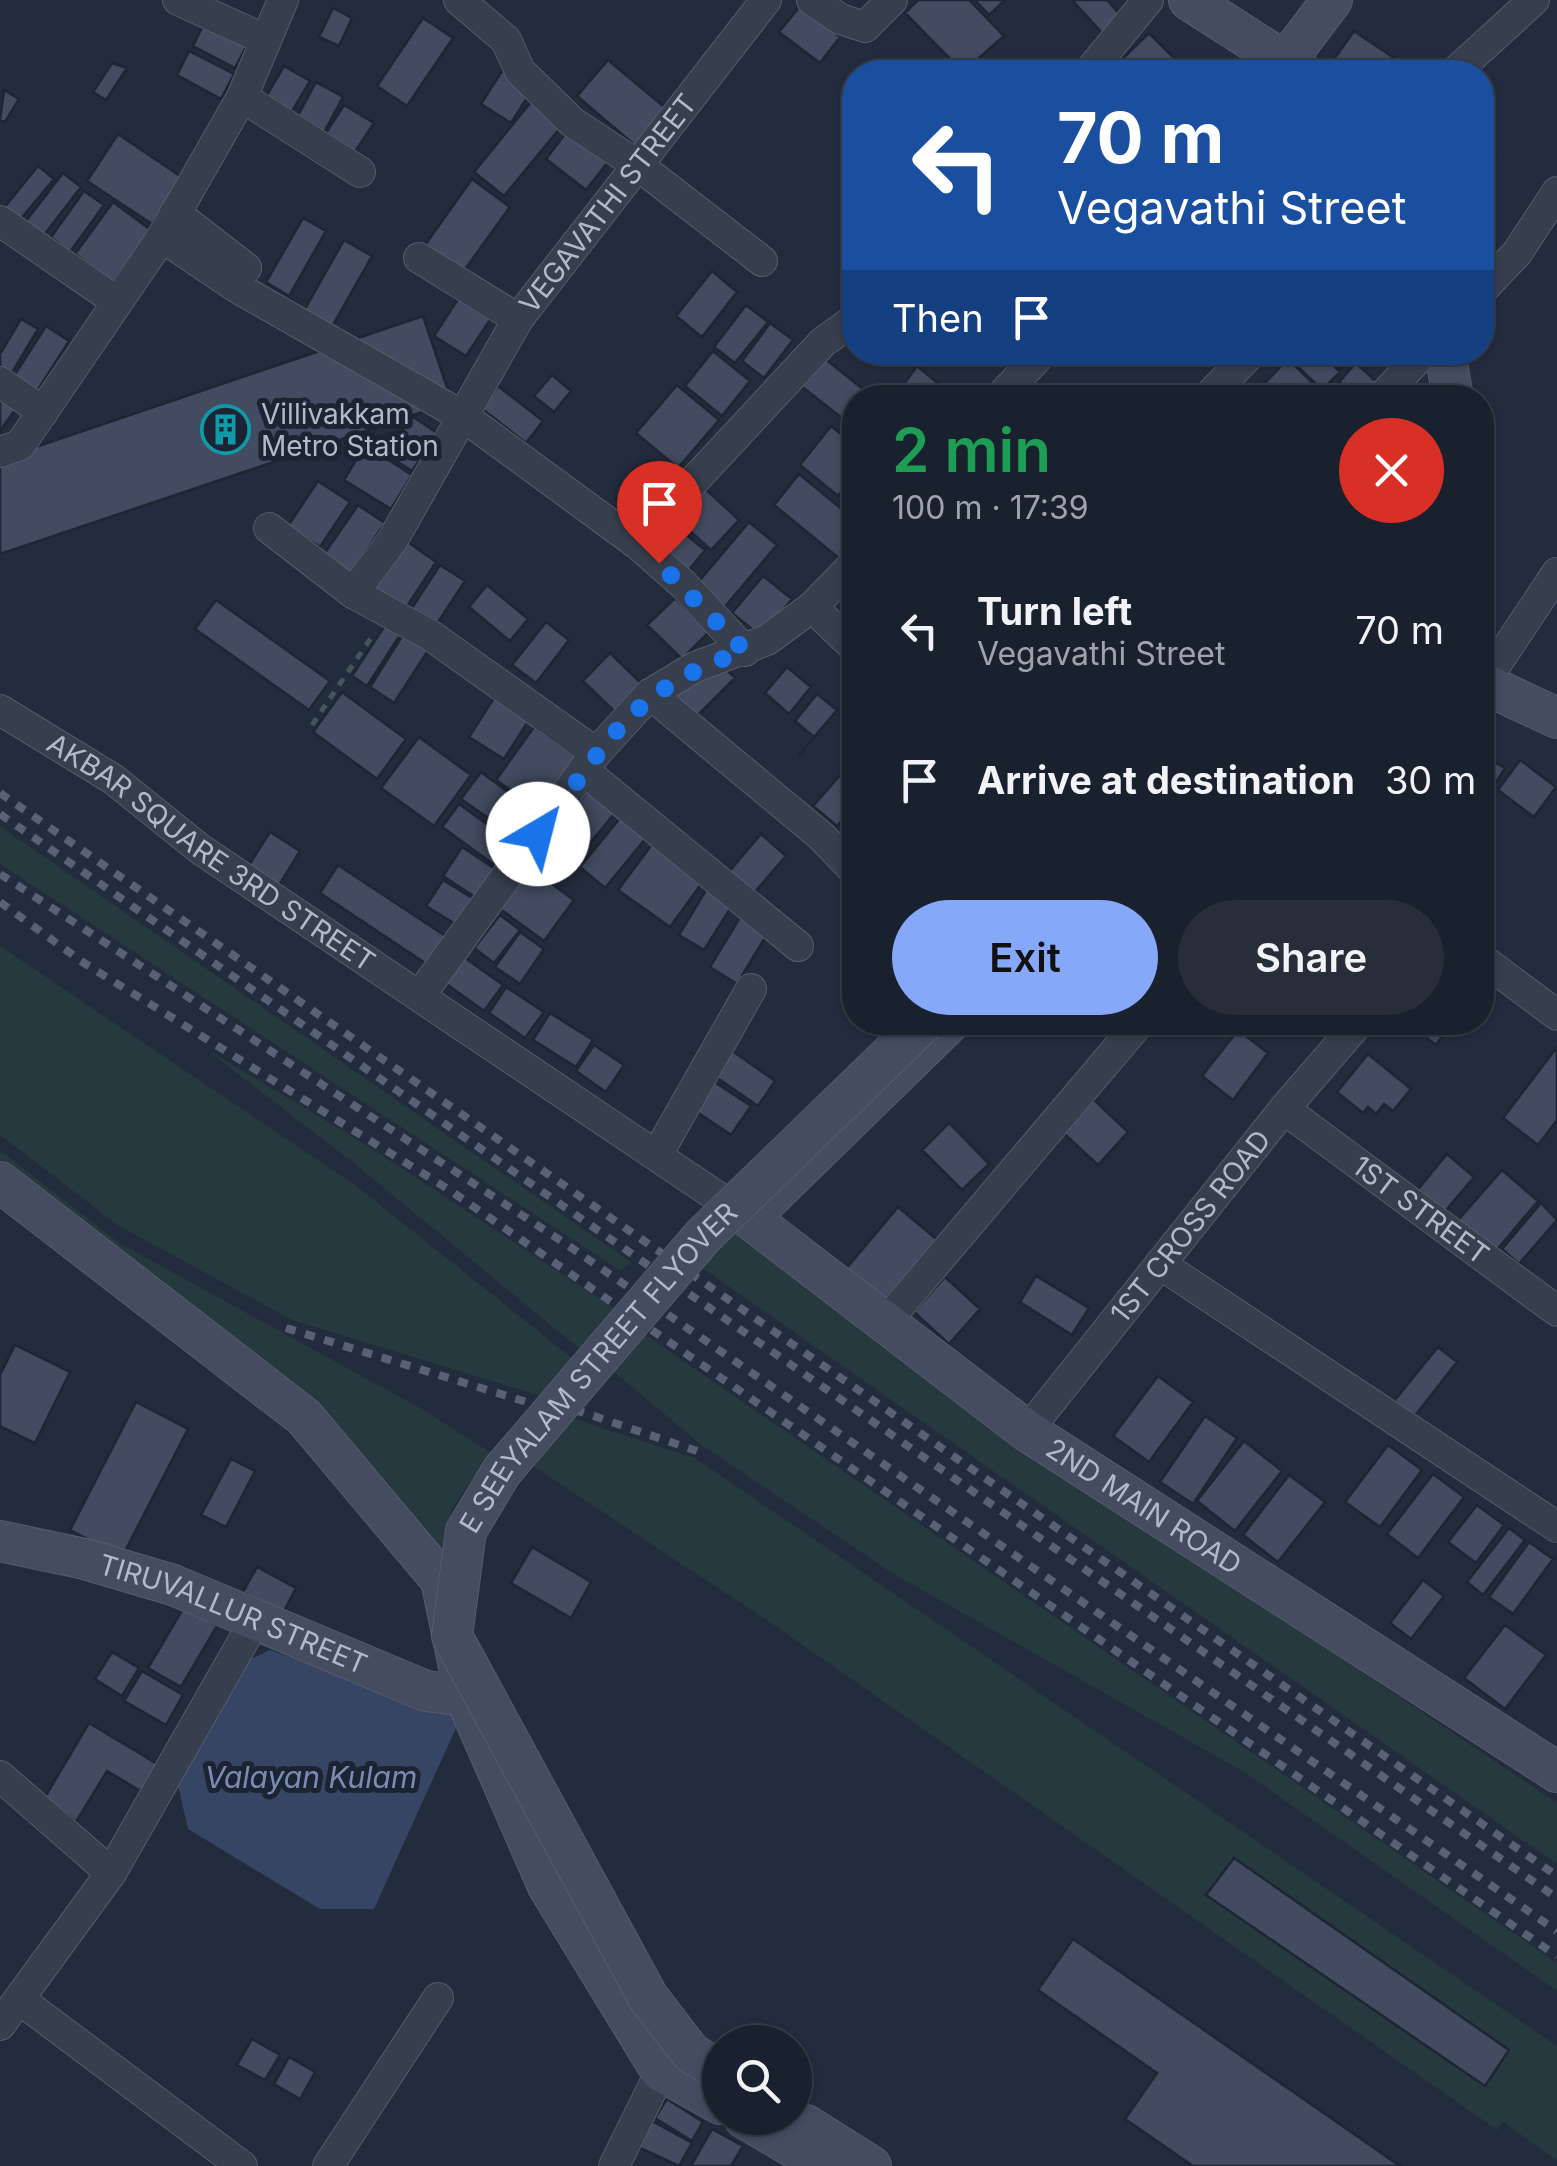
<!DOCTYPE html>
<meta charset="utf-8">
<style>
body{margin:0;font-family:Inter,sans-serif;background:#272e3a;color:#f1f3f6;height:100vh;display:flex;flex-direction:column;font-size:38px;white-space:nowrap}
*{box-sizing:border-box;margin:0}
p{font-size:32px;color:#9fa3aa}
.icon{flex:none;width:55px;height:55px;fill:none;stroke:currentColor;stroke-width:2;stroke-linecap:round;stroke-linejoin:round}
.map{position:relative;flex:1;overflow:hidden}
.sheet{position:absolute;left:842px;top:385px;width:652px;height:650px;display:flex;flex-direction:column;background:#1a212e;border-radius:40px;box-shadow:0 2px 8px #0004,0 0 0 2px #383e4a}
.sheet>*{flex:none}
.banner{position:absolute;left:842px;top:60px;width:652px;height:305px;border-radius:40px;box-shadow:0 2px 8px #0004,0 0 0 2px #383e4a;background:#1a4fa0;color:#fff;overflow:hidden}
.controls{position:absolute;left:702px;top:2025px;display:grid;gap:20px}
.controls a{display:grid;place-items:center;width:110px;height:110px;border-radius:50%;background:#1a212e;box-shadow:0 2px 8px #0004,0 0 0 2px #383e4a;font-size:50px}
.pin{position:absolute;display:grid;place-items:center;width:85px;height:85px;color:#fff;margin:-102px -42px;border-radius:50% 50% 50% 0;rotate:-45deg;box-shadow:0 0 10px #0007}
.pin .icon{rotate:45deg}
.me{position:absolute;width:110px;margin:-55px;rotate:37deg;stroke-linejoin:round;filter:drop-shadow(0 0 8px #0008)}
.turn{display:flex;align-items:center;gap:35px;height:210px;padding:0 50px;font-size:45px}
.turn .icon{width:130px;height:130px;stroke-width:2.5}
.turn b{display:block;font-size:70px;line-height:85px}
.then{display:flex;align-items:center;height:95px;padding:0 50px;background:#0003;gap:20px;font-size:38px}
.round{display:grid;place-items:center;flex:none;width:105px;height:105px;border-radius:52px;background:#272e3a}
.head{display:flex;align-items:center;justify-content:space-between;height:170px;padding:0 50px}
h1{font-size:60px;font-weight:600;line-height:75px;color:#1e9e55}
.cta{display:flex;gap:20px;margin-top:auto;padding:20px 50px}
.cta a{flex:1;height:115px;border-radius:60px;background:#86a8f9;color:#111;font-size:40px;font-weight:600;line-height:115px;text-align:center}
.cta a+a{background:#272e3a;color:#f1f3f6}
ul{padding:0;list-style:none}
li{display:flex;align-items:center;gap:30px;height:150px;padding:0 50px}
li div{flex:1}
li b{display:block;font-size:38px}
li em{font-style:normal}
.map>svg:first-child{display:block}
.green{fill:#25393e}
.water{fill:#364564}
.building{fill:#424b5f;stroke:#1e2534;stroke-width:2.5}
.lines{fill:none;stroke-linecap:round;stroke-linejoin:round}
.street-casing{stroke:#555c6b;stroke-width:32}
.secondary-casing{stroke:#555c6b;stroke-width:42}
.path{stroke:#43565b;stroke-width:5;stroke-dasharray:8 8;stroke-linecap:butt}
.street{stroke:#373e4d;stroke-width:30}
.secondary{stroke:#454c60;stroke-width:40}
.rail{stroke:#596174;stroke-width:8;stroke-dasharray:10 10;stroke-linecap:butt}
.secondary-bridge-casing{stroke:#555c6b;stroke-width:42;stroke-linecap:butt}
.secondary-bridge{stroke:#454c60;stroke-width:40}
.route{stroke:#1a73e8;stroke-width:18;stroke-dasharray:0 32.4}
.labels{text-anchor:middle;stroke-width:10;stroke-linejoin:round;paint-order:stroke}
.street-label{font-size:28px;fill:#b2b9c8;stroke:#1c2332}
.poi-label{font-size:28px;fill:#b2b9c8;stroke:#1c2332;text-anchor:start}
.water-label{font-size:30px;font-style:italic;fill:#7a8cb1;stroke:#1c2332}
</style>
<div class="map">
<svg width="1557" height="2166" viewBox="0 0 1557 2166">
<rect width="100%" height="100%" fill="#232c3d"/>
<path class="green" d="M0 826 7 831 631 1262 621 1271 0 864Z
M0 946 355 1185 572 1358 544 1397 292 1320 119 1226 0 1135Z
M203 1047 368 1146 615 1309 582 1351 355 1164Z
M0 1150 119 1243 422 1409 491 1453 452 1508 444 1564 0 1175Z
M733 1220 1022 1443 1557 1803V1864L698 1265Z
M640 1331 1557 1963V1991L1244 1772 892 1573 700 1444 609 1368Z
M562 1415 695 1458 1557 2046V2161L1503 2122 1497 2130 777 1627 524 1460Z"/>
<path class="water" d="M270 1650 461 1717 374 1909H320L188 1829 177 1781 245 1662Z"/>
<path class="building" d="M918 0H969L1004 36 963 72 905 13Z
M975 0H1005L989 15Z
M1072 0H1107L1123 18 1104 35Z
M800 6 840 37 820 63 779 32Z
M333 8 352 18 339 46 319 37Z
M207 17 250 39 235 68 193 46Z
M423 18 453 38 407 106 377 86Z
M1354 31 1406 66 1402 72 1327 69Z
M1149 33 1188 72H1125L1117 64Z
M189 51 234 74 221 99 177 75Z
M608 60 669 111 638 148 577 96Z
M112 63 127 68 106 100 93 92Z
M284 66 310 81 290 115 264 100Z
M502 71 532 90 511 123 481 104Z
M316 82 343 97 322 136 295 121Z
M4 90 19 99 5 122 0 120Z
M855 96V134L840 103Z
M531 102 561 127 504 196 474 172Z
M344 105 374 123 351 158 322 139Z
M568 130 608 162 586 190 546 159Z
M118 134 183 178 152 224 87 181Z
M1482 139 1496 154 1482 166Z
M38 166 54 179 19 221 3 209Z
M63 173 81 187 44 235 26 221Z
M472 179 510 207 463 272 425 245Z
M84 191 104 205 70 252 51 237Z
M113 202 151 230 113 282 75 254Z
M303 218 326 231 289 296 266 282Z
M344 240 372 256 329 332 301 316Z
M712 271 737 292 702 337 676 316Z
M460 296 492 317 466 356 434 336Z
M746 305 768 322 735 363 714 347Z
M423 316 452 402 0 554V459Z
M21 319 38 329 10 376 0 370V354Z
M770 323 793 340 764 378 742 361Z
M46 326 69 341 34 396 10 382Z
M713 351 750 381 722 416 685 386Z
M1297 352H1320L1340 372 1322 390 1290 359Z
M1325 352H1358L1342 369Z
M1376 352H1408L1393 369Z
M823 357 874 398H855V428L801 386Z
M1288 359 1319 389 1311 398H1272L1261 387Z
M1356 363 1381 386 1370 398H1355L1339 382Z
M917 366 956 398H894Z
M552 375 571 391 554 412 534 396Z
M0 385 22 400 0 431Z
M677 385 719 420 678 468 636 433Z
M498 386 543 421 526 443 481 408Z
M412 416 437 433 412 471 386 454Z
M831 426 855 445V475L838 496 800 465Z
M365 445 412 475 391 509 344 480Z
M799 474 855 520V541L840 559 774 505Z
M855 479V507L842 496Z
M318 481 350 502 320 547 288 526Z
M699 483 739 520 711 550 671 514Z
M358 505 385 523 347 579 320 560Z
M669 521 705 550 685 575 649 546Z
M749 522 777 545 723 609 695 586Z
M405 540 436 562 402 614 370 592Z
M440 565 465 581 433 630 408 614Z
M763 576 792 599 762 637 732 613Z
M487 585 528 619 510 641 469 607Z
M675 598 709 632 682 659 647 625Z
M216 600 330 681 309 710 195 629Z
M387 622 402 632 367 686 352 676Z
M546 622 569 640 536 683 512 665Z
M406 630 431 646 394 703 370 687Z
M610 653 644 686 617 714 583 681Z
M706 666 725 668 735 678 694 719 674 698Z
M787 667 811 687 789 714 765 693Z
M499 690 534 712 504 759 469 737Z
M342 692 406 739 377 779 313 732Z
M817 694 837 710 798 756 814 737 795 721Z
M534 727 583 762 545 815 496 780Z
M419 737 471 775 434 826 381 788Z
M1482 755 1505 768 1487 797 1482 795Z
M1520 760 1556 787 1534 817 1498 790Z
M481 772 534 811 515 837 461 799Z
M842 773 855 784V806L837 826 813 806Z
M592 786 619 808 577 859 551 837Z
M459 804 517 846 500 869 442 827Z
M621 817 646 838 605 888 580 867Z
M270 832 300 851 278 887 247 868Z
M761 834 786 856 746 902 721 881Z
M656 839 707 876 670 927 618 890Z
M462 847 497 870 478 899 443 876Z
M338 865 453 941 434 969 320 893Z
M530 868 574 900 544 941 500 909Z
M443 880 477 901 462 928 426 906Z
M709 885 735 901 704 950 679 935Z
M742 914 769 931 737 984 710 967Z
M500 915 520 930 494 963 474 948Z
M520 932 544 949 520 984 495 967Z
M464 957 503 985 484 1011 445 983Z
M506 987 544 1012 525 1038 489 1013Z
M550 1013 593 1040 576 1067 533 1040Z
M1022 1022H1045L1035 1034Z
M1406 1022H1453L1436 1045Z
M1238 1030 1268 1053 1233 1100 1202 1076Z
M594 1045 624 1065 606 1092 576 1071Z
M1557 1047V1120L1538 1145 1503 1118Z
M731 1050 775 1081 758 1106 713 1075Z
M1368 1054 1411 1089 1393 1111 1384 1104 1376 1114 1368 1107 1363 1113 1337 1092Z
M710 1079 751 1106 731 1135 691 1108Z
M1091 1097 1128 1132 1098 1165 1060 1130Z
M949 1123 989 1164 962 1190 922 1150Z
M1447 1154 1474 1177 1442 1215 1415 1193Z
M1502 1170 1538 1201 1490 1258 1453 1226Z
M1541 1203 1557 1220 1519 1264 1502 1249Z
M898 1207 940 1242 887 1306 845 1270Z
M1036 1276 1089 1308 1072 1335 1020 1302Z
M945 1277 980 1309 949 1344 914 1312Z
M15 1345 70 1372 35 1443 0 1426V1375Z
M1438 1347 1457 1362 1414 1417 1394 1401Z
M1158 1376 1193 1402 1149 1462 1113 1436Z
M136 1402 188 1429 122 1557 70 1530Z
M1205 1416 1237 1438 1193 1504 1160 1482Z
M1244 1441 1282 1471 1235 1531 1197 1501Z
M1388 1445 1422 1470 1380 1527 1345 1502Z
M231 1459 255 1471 226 1527 201 1515Z
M1433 1474 1464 1497 1418 1558 1387 1534Z
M1289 1475 1325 1502 1278 1562 1243 1535Z
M1477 1505 1504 1525 1476 1563 1448 1542Z
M1509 1528 1525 1540 1483 1595 1467 1582Z
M1529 1542 1553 1559 1513 1614 1489 1597Z
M532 1547 591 1582 571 1618 511 1583Z
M257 1567 296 1588 283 1613 243 1592Z
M1423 1580 1444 1596 1411 1639 1390 1623Z
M184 1607 217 1626 181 1687 148 1668Z
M1505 1625 1546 1655 1505 1709 1464 1678Z
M112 1652 139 1668 122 1696 95 1679Z
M142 1671 183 1695 166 1725 124 1701Z
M89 1723 159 1765 142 1792 107 1771 76 1822 45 1797Z
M1234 1858 1509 2050 1485 2086 1206 1895Z
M1073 1939 1400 2166H1193L1125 2119 1157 2073 1038 1990Z
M252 2039 280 2055 265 2080 237 2065Z
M289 2057 315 2072 300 2099 274 2084Z
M667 2099 703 2122 692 2141 655 2118Z
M652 2121 692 2143 679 2166 638 2147Z
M712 2129 743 2146 731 2166H691Z"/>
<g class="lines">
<defs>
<g id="street">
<path d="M178 0 266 40"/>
<path d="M459 0 506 40 520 71 572 122 639 166 762 261"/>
<path d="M812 0 840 19 865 27 892 0"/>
<path d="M1089 72 1148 0"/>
<path d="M1455 72 1534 0"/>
<path d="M242 97 360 172"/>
<path d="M175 213 246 268"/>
<path d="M0 221 116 301"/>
<path d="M162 237 242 97 283 0"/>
<path d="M419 258 518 319"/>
<path d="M1482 290 1517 253 1557 192"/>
<path d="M0 382 43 412"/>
<path d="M999 398 1043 352"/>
<path d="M1207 398 1252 352"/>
<path d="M1381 398 1424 352"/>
<path d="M0 452 20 445 162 237 236 287 464 417 636 543 683 584 745 651"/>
<path d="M269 528 353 593"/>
<path d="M636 543 823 342 855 319"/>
<path d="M812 607 855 648"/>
<path d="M1483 684 1557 573"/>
<path d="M650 694 821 836 853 869"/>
<path id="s1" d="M0 710 113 779 200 849 749 1218"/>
<path id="s2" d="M596 753 430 635 353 593 392 541 518 319 766 0"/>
<path d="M583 770 798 946"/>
<path d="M1482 959 1557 1015"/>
<path d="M421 994 596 753 650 694 695 667 767 640 812 607 855 563"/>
<path id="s3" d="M1284 1109 1557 1311"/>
<path d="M658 1153 751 989"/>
<path d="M1160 1264 1557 1527"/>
<path d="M885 1323 1140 1022"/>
<path id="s4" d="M1027 1431 1284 1109 1359 1022"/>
<path d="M0 1776 111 1873"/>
<path d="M19 1999 242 2166"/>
<path d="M0 2025 111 1873 257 1617"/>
<path d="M328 2166 438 1998"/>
<path d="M614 2166 661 2071"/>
</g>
<g id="secondary">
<path d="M1189 0 1301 72"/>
<path d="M1285 62 1332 0"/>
<path d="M1445 352 1453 398"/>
<path d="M1482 683 1557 718"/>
<path id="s5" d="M950 1022 749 1218 1027 1431 1557 1772"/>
<path d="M0 1182 304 1417 441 1580 465 1696 548 1886 661 2071 720 2104"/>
<path id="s6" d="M0 1541 85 1559 173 1585 426 1691 465 1696"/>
<path d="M744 2118 825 2166"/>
<path d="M806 2125 871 2166"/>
</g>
</defs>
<use href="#street" class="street-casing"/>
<use href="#secondary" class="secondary-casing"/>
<path class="path" d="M312 725 375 632"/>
<use href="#street" class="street"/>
<use href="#secondary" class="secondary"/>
<path class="rail" d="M0 793 1557 1876
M0 814 1557 1898
M0 874 566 1244 1557 1931
M0 902 84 963 448 1189 1557 1956
M286 1328 530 1403 582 1412 697 1451"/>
<defs>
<g id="secondary-bridge">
<path id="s7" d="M720 2071 691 2053 648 1997 452 1636 466 1531 502 1471 703 1236 924 1022"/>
</g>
</defs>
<use href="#secondary-bridge" class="secondary-bridge-casing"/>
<use href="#secondary-bridge" class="secondary-bridge"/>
</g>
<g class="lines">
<path class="route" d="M538 834C609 743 627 690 745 651L659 563"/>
</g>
<defs>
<symbol id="building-ring" viewBox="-11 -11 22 22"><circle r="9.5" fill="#1c2332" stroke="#0f9aa8" stroke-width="1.5"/><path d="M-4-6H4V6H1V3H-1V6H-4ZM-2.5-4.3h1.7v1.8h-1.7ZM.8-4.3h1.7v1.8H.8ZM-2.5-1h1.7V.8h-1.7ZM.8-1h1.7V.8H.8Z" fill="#0f9aa8"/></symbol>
</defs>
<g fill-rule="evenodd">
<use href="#building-ring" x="198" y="402" width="55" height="55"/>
</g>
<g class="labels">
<g class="street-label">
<text dy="10" stroke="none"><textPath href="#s2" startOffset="758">VEGAVATHI STREET</textPath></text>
<text dy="10" stroke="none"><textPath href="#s1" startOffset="255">AKBAR SQUARE 3RD STREET</textPath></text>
<text dy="10" stroke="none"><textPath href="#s3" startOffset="170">1ST STREET</textPath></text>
<text dy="10" stroke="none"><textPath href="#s4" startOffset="262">1ST CROSS ROAD</textPath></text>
<text dy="10" stroke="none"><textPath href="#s7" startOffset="832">E SEEYALAM STREET FLYOVER</textPath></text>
<text dy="10" stroke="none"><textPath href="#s5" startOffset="770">2ND MAIN ROAD</textPath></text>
<text dy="10" stroke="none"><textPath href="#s6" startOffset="245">TIRUVALLUR STREET</textPath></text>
</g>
<g class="poi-label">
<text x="261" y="424">Villivakkam<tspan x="261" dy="32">Metro Station</tspan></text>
</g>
<g class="water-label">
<text x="311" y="1788">Valayan Kulam</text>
</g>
</g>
</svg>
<div class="controls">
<a><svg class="icon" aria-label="search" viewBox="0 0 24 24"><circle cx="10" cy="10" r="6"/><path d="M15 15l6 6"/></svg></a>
</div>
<div class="pin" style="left:659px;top:563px;background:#d93025"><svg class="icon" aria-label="arrive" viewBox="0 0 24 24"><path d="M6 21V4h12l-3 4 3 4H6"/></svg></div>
<svg class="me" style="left:538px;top:834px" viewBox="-20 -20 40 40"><circle r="19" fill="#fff"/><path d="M0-13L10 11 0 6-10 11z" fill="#1a73e8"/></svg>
<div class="banner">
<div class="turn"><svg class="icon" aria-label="left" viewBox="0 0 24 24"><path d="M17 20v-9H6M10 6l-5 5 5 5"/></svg><div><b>70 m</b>Vegavathi Street</div></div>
<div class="then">Then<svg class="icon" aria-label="arrive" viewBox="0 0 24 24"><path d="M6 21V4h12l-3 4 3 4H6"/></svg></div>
</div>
<section class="sheet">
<div class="head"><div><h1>2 min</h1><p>100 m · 17:39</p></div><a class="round" style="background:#d93025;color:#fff"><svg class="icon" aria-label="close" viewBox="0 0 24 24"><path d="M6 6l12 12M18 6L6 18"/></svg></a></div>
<ul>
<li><svg class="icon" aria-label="left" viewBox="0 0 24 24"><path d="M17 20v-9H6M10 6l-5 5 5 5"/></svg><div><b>Turn left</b><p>Vegavathi Street</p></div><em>70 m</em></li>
<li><svg class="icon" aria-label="arrive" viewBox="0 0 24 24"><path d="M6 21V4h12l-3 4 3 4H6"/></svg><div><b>Arrive at destination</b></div><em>30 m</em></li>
</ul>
<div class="cta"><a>Exit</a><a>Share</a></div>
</section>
</div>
